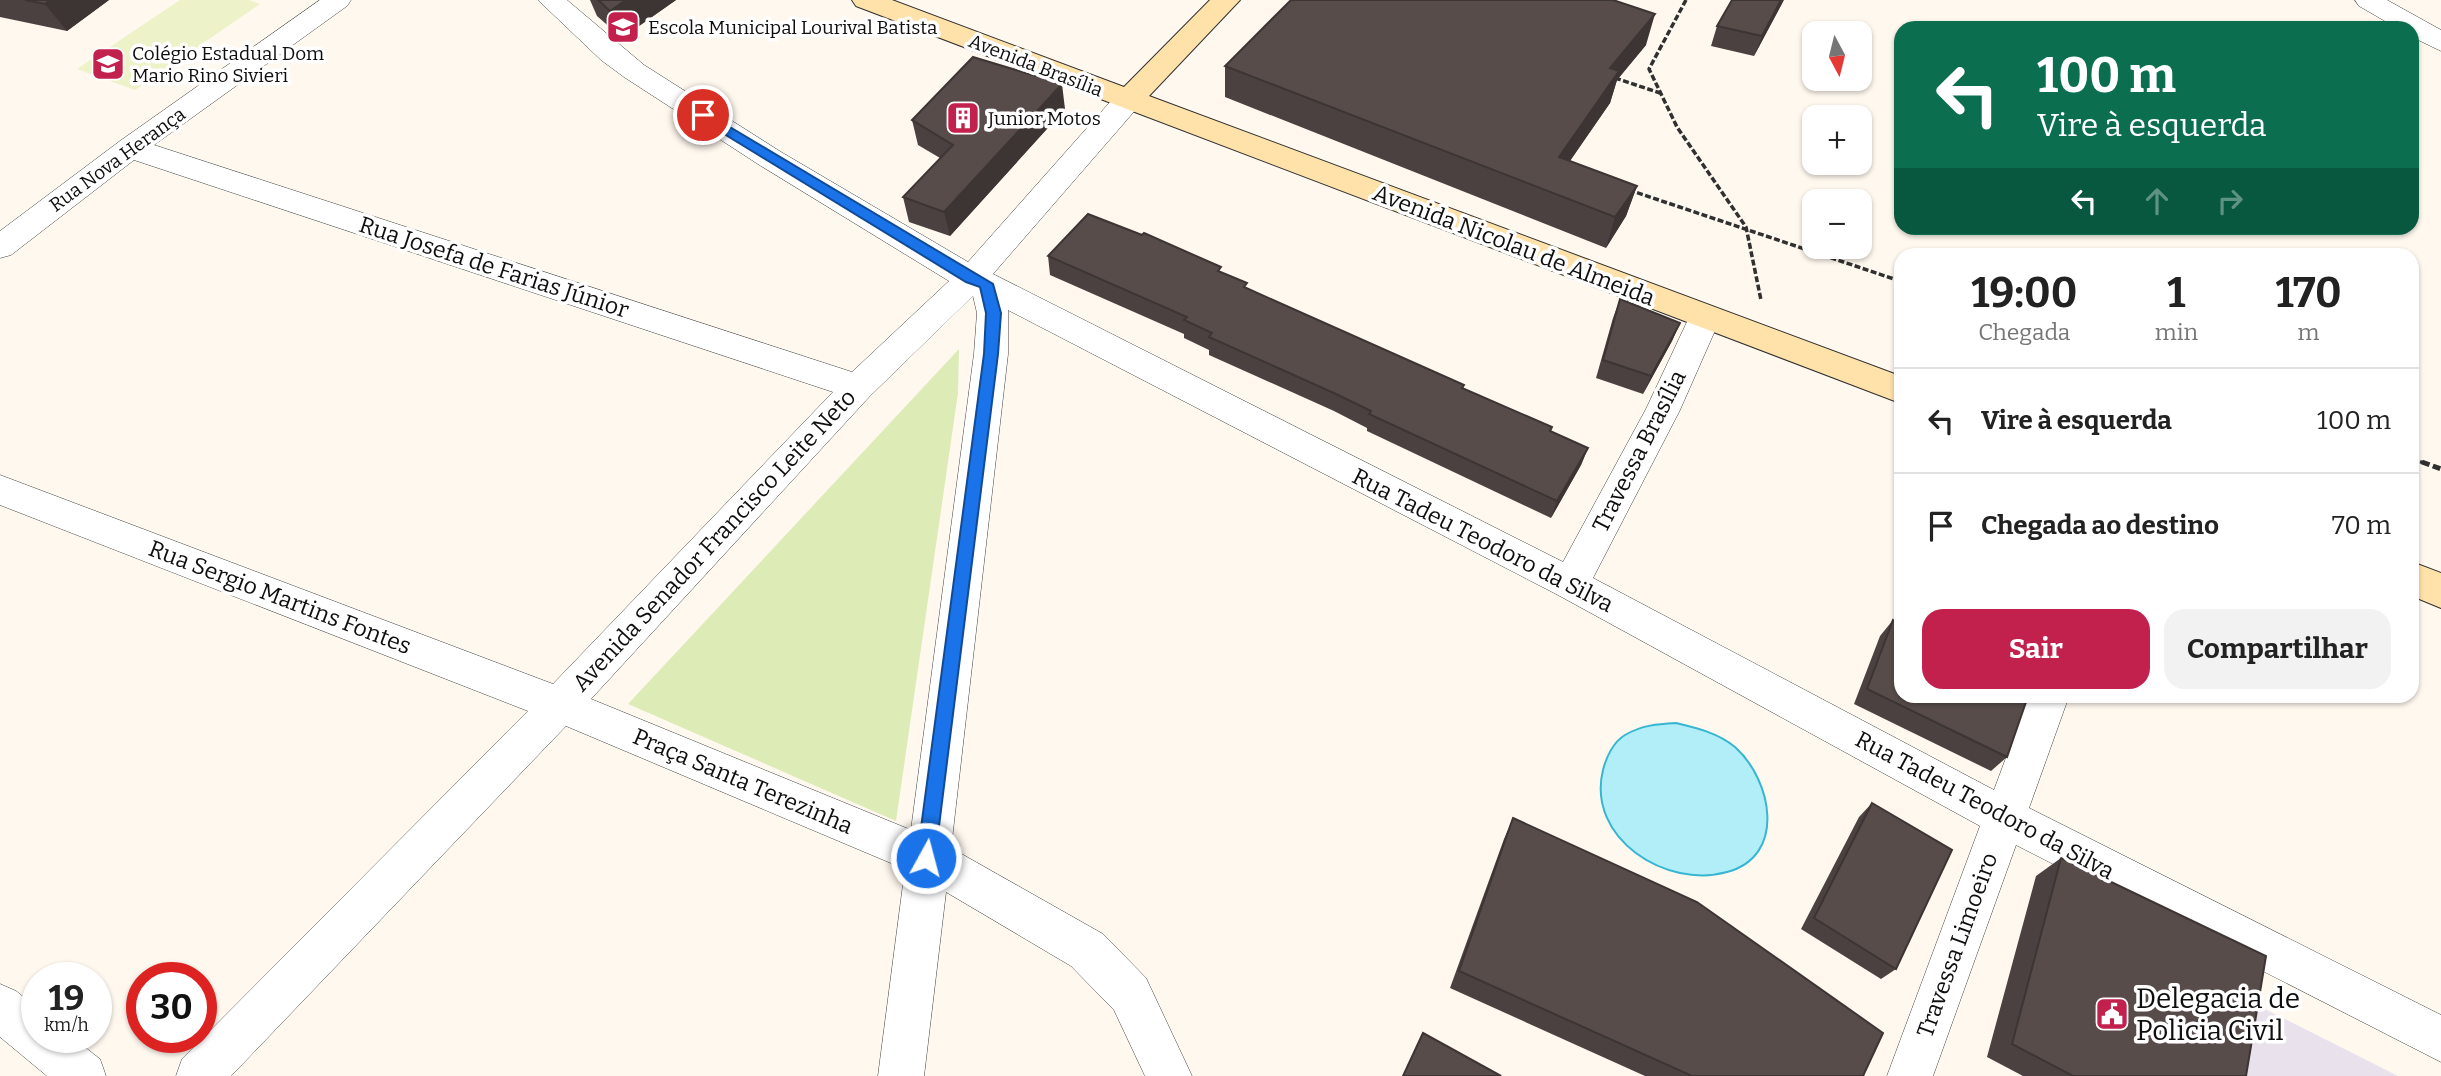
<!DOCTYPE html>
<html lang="pt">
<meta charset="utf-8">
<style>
body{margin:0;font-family:Bitter,serif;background:#f2f2f2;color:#222;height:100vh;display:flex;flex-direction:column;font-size:26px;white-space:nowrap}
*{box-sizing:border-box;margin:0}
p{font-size:23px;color:#767676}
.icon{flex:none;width:38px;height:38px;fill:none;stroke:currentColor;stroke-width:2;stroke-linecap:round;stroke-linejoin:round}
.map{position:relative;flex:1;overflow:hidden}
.panel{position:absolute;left:1894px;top:248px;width:525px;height:455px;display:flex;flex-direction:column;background:#fff;border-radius:21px;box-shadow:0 2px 5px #0004}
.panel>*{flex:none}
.guide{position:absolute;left:1894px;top:21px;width:525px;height:214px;border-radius:21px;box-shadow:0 2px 5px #0004;background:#0b6e4f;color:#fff;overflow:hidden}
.needle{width:46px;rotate:173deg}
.controls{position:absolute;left:1802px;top:21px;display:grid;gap:14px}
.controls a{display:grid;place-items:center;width:70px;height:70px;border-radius:14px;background:#fff;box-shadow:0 2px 5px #0004;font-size:35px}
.speed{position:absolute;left:21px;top:962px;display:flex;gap:14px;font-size:35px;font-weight:700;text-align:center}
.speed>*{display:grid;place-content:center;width:91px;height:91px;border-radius:50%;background:#fff;box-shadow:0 2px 5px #0004;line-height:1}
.speed small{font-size:18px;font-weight:400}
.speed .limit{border:10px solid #d22;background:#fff;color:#111}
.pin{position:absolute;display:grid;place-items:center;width:60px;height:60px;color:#fff;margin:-30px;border:4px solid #fff;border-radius:50%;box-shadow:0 2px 7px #0007}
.me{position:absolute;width:77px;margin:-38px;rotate:7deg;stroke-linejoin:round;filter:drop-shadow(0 0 5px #0008)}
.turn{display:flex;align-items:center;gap:24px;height:147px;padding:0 28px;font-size:32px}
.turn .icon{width:91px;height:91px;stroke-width:2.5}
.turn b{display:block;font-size:49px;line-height:60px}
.lanes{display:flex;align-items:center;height:66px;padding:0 28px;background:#0003;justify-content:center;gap:35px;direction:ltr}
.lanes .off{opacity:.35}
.eta{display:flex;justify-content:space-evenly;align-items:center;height:119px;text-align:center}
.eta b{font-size:42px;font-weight:700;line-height:49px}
.cta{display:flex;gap:14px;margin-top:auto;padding:14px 28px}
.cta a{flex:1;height:80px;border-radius:21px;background:#c2214d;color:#fff;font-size:28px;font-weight:700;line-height:80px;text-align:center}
.cta a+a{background:#f2f2f2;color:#222}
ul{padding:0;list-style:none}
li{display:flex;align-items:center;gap:21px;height:105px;padding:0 28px;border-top:2px solid #e0e0e0}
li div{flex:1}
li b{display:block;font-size:26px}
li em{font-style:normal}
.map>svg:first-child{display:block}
.industrial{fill:#e9e2ed}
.green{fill:#ddebb7}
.pitch{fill:#edf2c9}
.water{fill:#b2eef8;stroke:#37b6d1;stroke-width:2}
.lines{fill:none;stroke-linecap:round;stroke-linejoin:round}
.street-casing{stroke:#414141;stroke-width:1}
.secondary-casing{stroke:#303030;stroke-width:2}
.path-far1{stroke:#303030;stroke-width:3.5;stroke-dasharray:6 2.5;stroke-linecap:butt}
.path{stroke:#303030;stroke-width:5;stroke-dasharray:8 3.5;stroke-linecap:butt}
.street{fill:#fff;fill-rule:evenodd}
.secondary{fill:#ffe2aa;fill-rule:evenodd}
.wall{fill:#4b4140}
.shaded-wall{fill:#3d3534}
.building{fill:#574c4a;stroke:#3d3534;stroke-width:2}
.route{fill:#1a73e8;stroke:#114b97;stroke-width:2}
.labels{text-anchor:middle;stroke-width:7;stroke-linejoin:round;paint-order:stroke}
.far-poi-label{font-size:19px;fill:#0e0e0e;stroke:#fff;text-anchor:start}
.far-street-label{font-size:19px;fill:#0e0e0e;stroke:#fff}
.street-label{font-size:23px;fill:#0e0e0e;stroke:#fff}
.near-poi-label{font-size:28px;fill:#0e0e0e;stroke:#fff;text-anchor:start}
</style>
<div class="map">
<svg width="2441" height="1076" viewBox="0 0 2441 1076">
<rect width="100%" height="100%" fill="#fff8ef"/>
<path class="industrial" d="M2255 1004 2398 1076H2246Z"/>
<path class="green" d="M959 349 958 393 896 821 628 704Z"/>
<path class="pitch" d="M180 0H249L260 4 135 90 77 69Z"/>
<path class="water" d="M1676 723C1697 728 1718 733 1735 747 1772 780 1787 856 1727 872 1667 889 1586 839 1603 770 1606 758 1613 742 1625 735 1642 725 1658 724 1676 723Z"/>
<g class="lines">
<defs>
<path id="street" d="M320 0H351L347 6 154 145 852 372 949 281 761 166 624 77 601 60 538 0H567L644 65 781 152 968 262 1118 93 1128 91 1138 93 1142 100 1138 107 993 274 1563 562 1646 409 1693 309 1705 305 1717 309 1721 317 1680 410 1593 578 1994 790 2029 696H2069L2029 808 2441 1015V1062L2016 845 1933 1076H1887L1980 826 1558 595 1008 310V354L951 848 1103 934 1146 978 1192 1076H1145L1114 1010 1071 966 946 892 924 1076H878L905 869 566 726 231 1076H176L182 1059 528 711 0 505V475L553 684 833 392 134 160 11 255 0 258V231L120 141ZM973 296 977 313 974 354 911 830 591 699 870 396Z
M2355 0H2387L2441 30V51L2412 37V28H2397L2359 6Z
M0 984 16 991 37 1008V1038H73L100 1059 106 1076H47L0 1037Z"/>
<path id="secondary" d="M852 0H892L1124 87 1210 0H1240L1149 96 1900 376V403L856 6Z
M2412 562 2441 573V608L2412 596Z"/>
</defs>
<use href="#street" class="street-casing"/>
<use href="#secondary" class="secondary-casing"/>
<path class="path-far1" d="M1686 0 1649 69 1677 127 1746 227 1761 300
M1615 78 1660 93
M1629 190 1900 281
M2412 459 2427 464"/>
<path class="path" d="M2422 462 2441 469"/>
<use href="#street" class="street"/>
<use href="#secondary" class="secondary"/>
</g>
<path class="wall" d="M0 0H109L67 31 0 17Z
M590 0H676L622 38 597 16Z
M1783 1 1754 56 1711 46 1717 26Z
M1646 45 1617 80 1610 103 1570 161 1637 186 1626 216 1606 248 1225 97V66Z
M1065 109 950 236 909 222 903 197 940 158 918 145 912 120Z
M1142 235 1221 272 1247 288 1463 389 1551 431 1588 448 1581 465 1551 518 1367 431V428L1334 411 1209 355V350L1184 338V334L1050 275 1048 256Z
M1620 299 1680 323 1672 341 1643 394 1596 378 1613 318Z
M1893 620 2007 757 1991 771 1854 704 1880 636Z
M1872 803 1896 969 1881 979 1801 929 1859 817Z
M1513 818 1863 1076H1645L1450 988 1504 839Z
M2061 858 2246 1076H2023L1987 1057 2036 876Z"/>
<path class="shaded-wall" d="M50 0H109L67 31 45 4Z
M626 0H676L622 38 610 11Z
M1781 0H1784L1754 56 1762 36Z
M1655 14 1646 45 1617 80 1610 103 1551 188 1559 157 1610 68Z
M1062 84 1065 109 950 236 944 212Z
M1637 186 1626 216 1606 248 1615 217Z
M1680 323 1672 341 1643 394 1651 376Z
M1588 448 1581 465 1551 518 1557 501Z"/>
<path class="building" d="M25 0H50L45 4Z
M598 0H626L610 11Z
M1291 0H1613L1655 14 1610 68 1619 71 1559 157 1637 186 1615 217 1225 66Z
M1732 0H1781L1762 36 1717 26Z
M973 57 1062 84 944 212 903 197 953 145 912 120Z
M1088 214 1142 235 1144 233 1221 267 1218 271 1247 283 1244 287 1464 385 1462 388 1552 427 1550 431 1588 448 1557 501 1369 414 1371 411 1336 394 1209 337 1212 333 1184 320 1187 317 1048 256Z
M1620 299 1680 323 1651 376 1603 360Z
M1893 620 1900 624V696H2028L2007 757 1867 689Z
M1872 803 1952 850 1896 969 1814 918Z
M1513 818 1697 902 1883 1033 1863 1076H1692L1459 971Z
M2061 858 2266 956 2246 1076H2073L2012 1044Z
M1423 1033 1501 1076H1403Z"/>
<path class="route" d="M703 111 993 284 1001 313 998 354 935 858 933 864 926 866 920 864 917 858 984 354 986 313 980 287 966 282 698 118V112Z"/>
<defs>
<symbol id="school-square" viewBox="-11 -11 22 22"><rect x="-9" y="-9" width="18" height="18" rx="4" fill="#c2214d" stroke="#fff"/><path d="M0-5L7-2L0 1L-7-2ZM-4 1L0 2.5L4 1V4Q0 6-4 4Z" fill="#fff"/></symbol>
<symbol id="building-square" viewBox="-11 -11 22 22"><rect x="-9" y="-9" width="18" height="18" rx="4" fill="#c2214d" stroke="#fff"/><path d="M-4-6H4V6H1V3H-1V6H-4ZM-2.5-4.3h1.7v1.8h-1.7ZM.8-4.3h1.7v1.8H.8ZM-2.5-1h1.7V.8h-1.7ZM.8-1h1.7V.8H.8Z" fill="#fff"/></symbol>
<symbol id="civic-square" viewBox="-11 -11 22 22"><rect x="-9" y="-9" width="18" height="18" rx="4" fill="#c2214d" stroke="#fff"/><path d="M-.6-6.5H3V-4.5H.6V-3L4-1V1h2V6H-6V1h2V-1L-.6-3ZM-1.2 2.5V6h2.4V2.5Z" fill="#fff"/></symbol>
</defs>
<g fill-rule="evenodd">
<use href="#school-square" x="604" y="8" width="38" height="38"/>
<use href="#school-square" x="89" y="45" width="38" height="38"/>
<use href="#building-square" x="944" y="99" width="38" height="38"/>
<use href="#civic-square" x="2093" y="995" width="38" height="38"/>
</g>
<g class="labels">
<g class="far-poi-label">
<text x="648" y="34">Escola Municipal Lourival Batista</text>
<text x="132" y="60">Colégio Estadual Dom<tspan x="132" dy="22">Mario Rino Sivieri</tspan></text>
<text x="988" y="125">Junior Motos</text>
</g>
<g class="far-street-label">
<text transform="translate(1036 65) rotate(21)" y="7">Avenida Brasília</text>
<text transform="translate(117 159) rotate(-36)" y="7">Rua Nova Herança</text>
</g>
<g class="street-label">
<text transform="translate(1514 245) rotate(21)" y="8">Avenida Nicolau de Almeida</text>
<text transform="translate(494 267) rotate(18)" y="8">Rua Josefa de Farias Júnior</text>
<text transform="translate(1639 451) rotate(-63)" y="8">Travessa Brasília</text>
<text transform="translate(714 540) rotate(-47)" y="8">Avenida Senador Francisco Leite Neto</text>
<text transform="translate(1483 540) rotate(27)" y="8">Rua Tadeu Teodoro da Silva</text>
<text transform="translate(280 597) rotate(21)" y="8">Rua Sergio Martins Fontes</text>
<text transform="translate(743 781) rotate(23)" y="8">Praça Santa Terezinha</text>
<text transform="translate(1985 805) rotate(28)" y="8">Rua Tadeu Teodoro da Silva</text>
<text transform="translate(1957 945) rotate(-70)" y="8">Travessa Limoeiro</text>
</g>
<g class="near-poi-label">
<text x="2136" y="1008">Delegacia de<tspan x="2136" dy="32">Policia Civil</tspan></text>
</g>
</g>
</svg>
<div class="controls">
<a><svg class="needle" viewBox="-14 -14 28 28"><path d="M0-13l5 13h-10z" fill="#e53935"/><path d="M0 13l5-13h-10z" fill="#767676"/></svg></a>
<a>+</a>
<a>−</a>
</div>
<div class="speed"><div>19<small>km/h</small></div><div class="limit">30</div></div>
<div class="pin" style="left:703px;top:115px;background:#d93025"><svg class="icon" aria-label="arrive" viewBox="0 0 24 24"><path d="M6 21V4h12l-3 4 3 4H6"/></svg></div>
<svg class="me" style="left:926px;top:858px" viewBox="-20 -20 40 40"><circle r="17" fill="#1a73e8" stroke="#fff" stroke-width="3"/><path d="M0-11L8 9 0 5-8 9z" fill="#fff"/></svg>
<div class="guide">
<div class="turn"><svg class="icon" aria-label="left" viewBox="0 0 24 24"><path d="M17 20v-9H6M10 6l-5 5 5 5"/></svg><div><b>100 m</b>Vire à esquerda</div></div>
<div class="lanes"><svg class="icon" aria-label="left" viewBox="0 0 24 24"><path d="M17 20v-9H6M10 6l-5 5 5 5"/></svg><svg class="icon off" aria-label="ahead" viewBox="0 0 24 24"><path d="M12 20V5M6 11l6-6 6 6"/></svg><svg class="icon off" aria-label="right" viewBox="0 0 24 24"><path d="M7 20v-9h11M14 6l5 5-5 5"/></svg></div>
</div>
<section class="panel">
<div class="eta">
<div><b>19:00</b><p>Chegada</p></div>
<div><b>1</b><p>min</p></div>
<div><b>170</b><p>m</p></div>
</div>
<ul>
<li><svg class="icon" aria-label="left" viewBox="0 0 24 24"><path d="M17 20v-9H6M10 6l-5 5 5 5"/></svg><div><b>Vire à esquerda</b></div><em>100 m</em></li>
<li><svg class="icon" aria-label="arrive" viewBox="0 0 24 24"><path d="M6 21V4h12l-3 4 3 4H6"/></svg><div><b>Chegada ao destino</b></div><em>70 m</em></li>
</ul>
<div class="cta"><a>Sair</a><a>Compartilhar</a></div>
</section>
</div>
